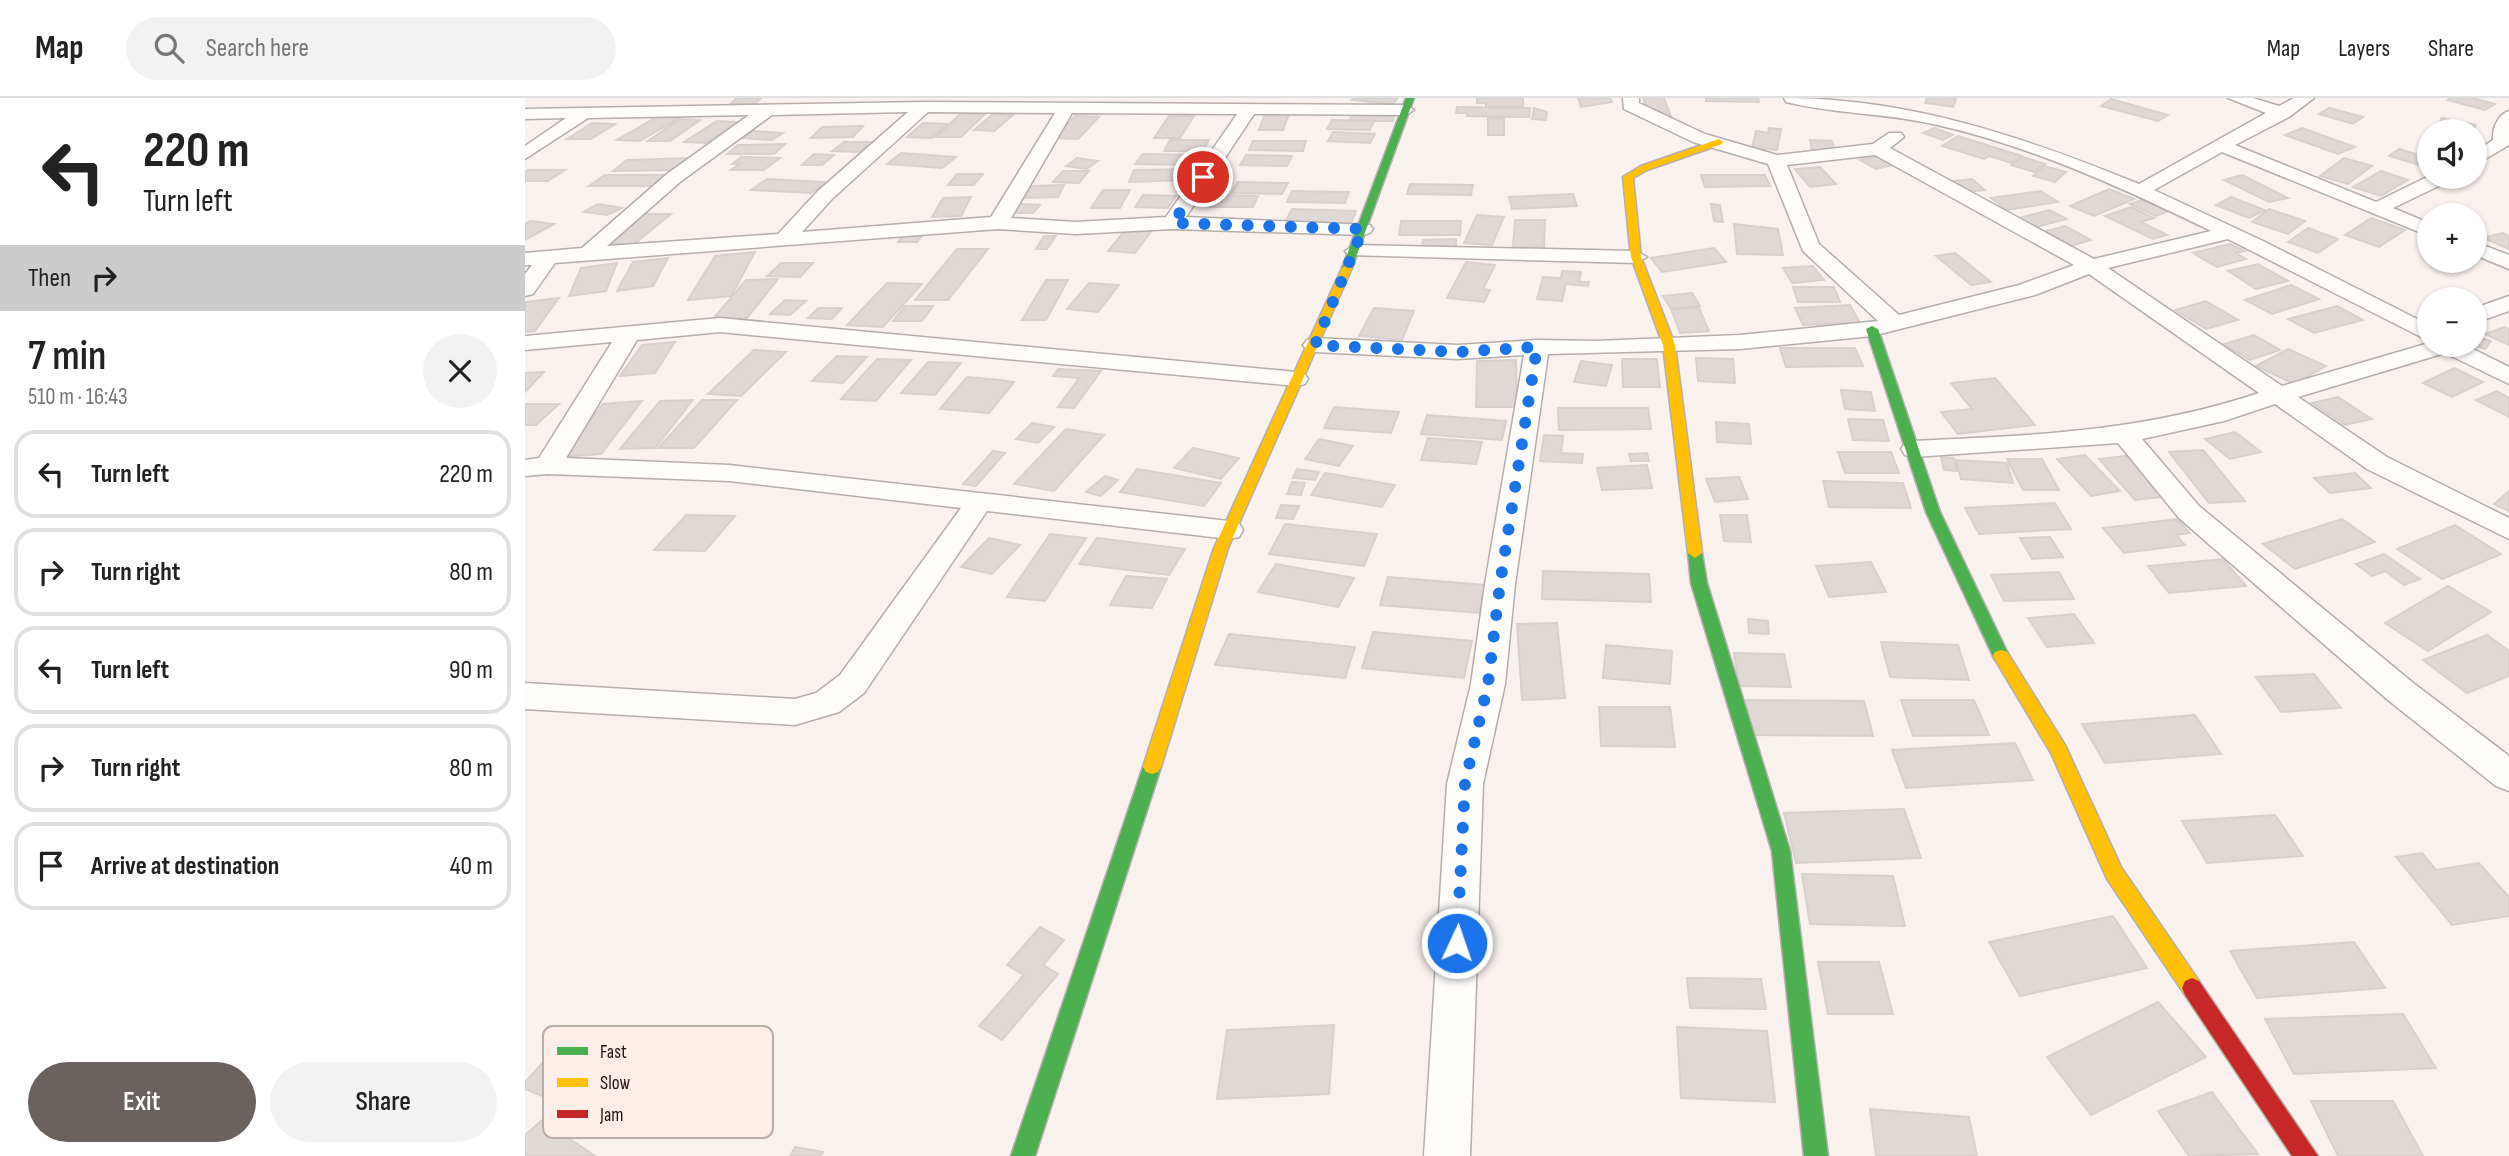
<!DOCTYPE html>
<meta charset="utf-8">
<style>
body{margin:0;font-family:"Sofia Sans Condensed",sans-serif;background:#f2f2f2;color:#222;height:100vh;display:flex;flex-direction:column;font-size:26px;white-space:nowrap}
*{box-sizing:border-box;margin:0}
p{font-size:23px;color:#767676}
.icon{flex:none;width:38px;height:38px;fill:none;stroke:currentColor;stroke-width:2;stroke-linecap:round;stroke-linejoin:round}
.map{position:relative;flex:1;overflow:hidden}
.panel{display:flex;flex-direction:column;background:#fff;width:525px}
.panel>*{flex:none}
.top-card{background:#fff;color:#222;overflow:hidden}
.tools{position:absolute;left:1892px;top:21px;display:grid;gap:14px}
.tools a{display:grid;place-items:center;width:70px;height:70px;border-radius:50%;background:#fff;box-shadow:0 2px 5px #0004;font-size:35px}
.pin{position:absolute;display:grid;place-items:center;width:60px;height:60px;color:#fff;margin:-30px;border:4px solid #fff;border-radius:50%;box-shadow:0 2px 7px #0007}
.me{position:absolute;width:77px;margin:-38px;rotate:3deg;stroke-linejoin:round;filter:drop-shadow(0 0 5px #0008)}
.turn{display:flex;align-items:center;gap:24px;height:147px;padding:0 28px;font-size:32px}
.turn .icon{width:91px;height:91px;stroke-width:2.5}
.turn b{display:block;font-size:49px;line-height:60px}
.then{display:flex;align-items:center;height:66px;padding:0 28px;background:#0003;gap:14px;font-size:26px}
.round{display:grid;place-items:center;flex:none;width:74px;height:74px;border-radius:37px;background:#f2f2f2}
.summary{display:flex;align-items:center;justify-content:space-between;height:119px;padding:0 28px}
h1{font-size:42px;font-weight:600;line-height:52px}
.primary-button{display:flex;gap:14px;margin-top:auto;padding:14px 28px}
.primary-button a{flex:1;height:80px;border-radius:42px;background:#69625f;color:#fff;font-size:28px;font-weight:600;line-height:80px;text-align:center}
.primary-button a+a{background:#f2f2f2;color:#222}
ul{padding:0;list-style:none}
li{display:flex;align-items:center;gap:21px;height:88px;margin:0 14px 10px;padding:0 14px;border:4px solid #e0e0e0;border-radius:21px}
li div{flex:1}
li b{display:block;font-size:26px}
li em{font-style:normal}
header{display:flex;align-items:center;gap:42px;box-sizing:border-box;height:98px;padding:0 35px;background:#fff;border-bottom:2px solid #e0e0e0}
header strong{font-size:33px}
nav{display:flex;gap:38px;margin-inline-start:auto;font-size:24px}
.search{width:490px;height:63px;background:#f2f2f2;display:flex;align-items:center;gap:18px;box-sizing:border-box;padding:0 24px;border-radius:38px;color:#767676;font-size:26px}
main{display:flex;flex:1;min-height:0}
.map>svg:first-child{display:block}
.building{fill:#dfd8d5;stroke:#d7d1ce;stroke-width:2}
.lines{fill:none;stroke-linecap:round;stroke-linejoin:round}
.street-casing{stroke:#b5aeab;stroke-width:3}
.fast-casing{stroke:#b5aeab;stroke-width:3}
.slow-casing{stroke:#b5aeab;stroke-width:3}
.jam-casing{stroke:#b5aeab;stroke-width:3}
.street{fill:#fefdfc;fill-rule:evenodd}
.fast{fill:#4caf50;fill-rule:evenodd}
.slow{fill:#ffc107;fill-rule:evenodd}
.jam{fill:#c62828;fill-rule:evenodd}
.route{stroke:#1a73e8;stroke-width:12;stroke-dasharray:0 21.6}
.key{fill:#feeee9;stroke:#baada8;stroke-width:2}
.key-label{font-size:19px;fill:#1b1512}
</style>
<header>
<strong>Map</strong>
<div class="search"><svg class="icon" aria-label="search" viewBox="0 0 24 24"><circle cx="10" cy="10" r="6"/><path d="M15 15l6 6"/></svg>Search here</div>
<nav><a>Map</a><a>Layers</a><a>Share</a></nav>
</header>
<main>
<section class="panel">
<div class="top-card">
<div class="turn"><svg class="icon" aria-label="left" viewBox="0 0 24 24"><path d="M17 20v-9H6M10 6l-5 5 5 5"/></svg><div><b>220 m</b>Turn left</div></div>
<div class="then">Then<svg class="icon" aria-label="right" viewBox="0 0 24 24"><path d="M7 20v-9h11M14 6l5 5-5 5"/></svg></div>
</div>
<div class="summary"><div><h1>7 min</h1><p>510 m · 16:43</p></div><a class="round"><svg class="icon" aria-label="close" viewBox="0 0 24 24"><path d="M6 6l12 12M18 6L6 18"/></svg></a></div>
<ul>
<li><svg class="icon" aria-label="left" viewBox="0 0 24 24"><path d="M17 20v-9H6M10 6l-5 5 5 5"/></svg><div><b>Turn left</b></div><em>220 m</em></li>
<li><svg class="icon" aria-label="right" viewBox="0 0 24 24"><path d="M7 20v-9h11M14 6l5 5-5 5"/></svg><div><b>Turn right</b></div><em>80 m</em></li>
<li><svg class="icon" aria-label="left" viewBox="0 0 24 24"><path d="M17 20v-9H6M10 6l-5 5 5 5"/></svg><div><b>Turn left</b></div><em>90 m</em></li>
<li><svg class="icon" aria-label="right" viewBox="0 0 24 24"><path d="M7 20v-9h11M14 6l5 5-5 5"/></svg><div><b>Turn right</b></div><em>80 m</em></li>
<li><svg class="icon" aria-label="arrive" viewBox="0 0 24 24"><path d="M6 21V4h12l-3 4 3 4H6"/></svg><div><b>Arrive at destination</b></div><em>40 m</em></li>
</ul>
<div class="primary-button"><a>Exit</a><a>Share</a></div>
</section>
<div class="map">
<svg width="1984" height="1058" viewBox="0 0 1984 1058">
<rect width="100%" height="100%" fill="#f9f1ee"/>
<path class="building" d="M212 0H236L230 6H205Z
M829 0H873L868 6 827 2Z
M952 0H998V9H961V5H952Z
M1053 0H1085L1087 4 1056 9Z
M1118 0H1139L1147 21H1137L1134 13H1122Z
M1181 0H1233L1234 4 1181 3Z
M1402 0H1426L1431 1 1428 9 1400 5Z
M1926 0H1948L1970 6 1960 12 1923 2Z
M1586 1 1643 17 1633 23 1576 8Z
M932 9 1005 10 1004 19 942 18V15H931Z
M1009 10 1022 14 1021 22 1007 21Z
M1804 10 1838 19 1828 26 1794 16Z
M435 16 459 17 436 39H411Z
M468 16 488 17 469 33 449 32Z
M740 16H764L758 32H734Z
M827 17 869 18 868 23 825 22Z
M550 18 574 19 553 41 529 40Z
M644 18H669L655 40H629Z
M132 19 154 20 115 43 92 42Z
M963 20H979V37H963Z
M1917 20 1951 27 1948 33 1913 28Z
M155 21 175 22 145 43H123Z
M807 22 849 23 845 32 802 31Z
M192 23 213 24 181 45 159 44Z
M67 25 90 26 66 41H42Z
M398 25 422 26 407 40 382 39Z
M338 28 328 39 286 40 297 29Z
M1244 30 1256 31 1252 52 1227 50 1231 33 1243 35Z
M1409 30 1428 37 1418 42 1398 35Z
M1777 30 1830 49 1813 56 1760 37Z
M228 33 258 35 247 42 216 40Z
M808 34 850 36 845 45 803 43Z
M1433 38 1497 58 1486 65 1464 58 1459 61 1417 48Z
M645 42H684L678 53H639Z
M1285 42 1307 43 1310 53 1287 52Z
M728 43H781L778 53 724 52Z
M319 44H345L333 54 307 53Z
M260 46 249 56H202L213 47Z
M1874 51 1904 60V70L1864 58Z
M376 55 431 59 417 70 362 66Z
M289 56 309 57 297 67H277Z
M618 56 675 57 669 67 610 66Z
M1361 56 1376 65 1351 71 1335 62Z
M721 57 767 58 762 68 715 67Z
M216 59 255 60 239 72H206L214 66H207Z
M1498 59 1520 66 1509 74 1486 67Z
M164 60 150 72 88 73 102 62Z
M552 60 573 63 562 71 541 68Z
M1819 60 1847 68 1823 86 1795 78Z
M1519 68 1541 74 1530 84 1508 78Z
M1295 69 1311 86 1285 89 1270 71Z
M665 71 661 82 604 84 609 72Z
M3 72H40L23 83H0V74Z
M538 73H564L554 85 528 84Z
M1856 73 1883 82 1856 98 1828 89Z
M432 76H458L449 87H423Z
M80 77H143L129 88H64Z
M1176 77H1240L1245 88 1180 89Z
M1717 77 1763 100 1744 104 1699 82Z
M242 81 301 84 286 95 226 92Z
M1447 81 1460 92 1442 94 1429 83Z
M713 84 763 85 757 96 706 95Z
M885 86 948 87 946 97 882 96Z
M539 87 533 99 498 100 505 88Z
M1584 91 1609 101 1569 118 1545 108Z
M578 92H605L595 110H566Z
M767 93 824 94 820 105 762 104Z
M1516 93 1533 104 1482 112 1466 100Z
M1048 96 1052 108 987 111 984 99Z
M618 97 651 98 643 110 610 109Z
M691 97 733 98 728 109H685Z
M446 99 436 118 407 119 418 100Z
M1706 99 1740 112 1724 120 1691 107Z
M1617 102 1644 113 1631 118 1605 106Z
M73 106 97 110 82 117 59 114Z
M495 106 515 107 508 115H487Z
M1186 106 1195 107 1198 124 1189 123Z
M1606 109 1629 120 1616 124 1642 137 1628 141 1580 118Z
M767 111 831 113 826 126 760 124Z
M1744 111 1780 123 1763 136 1727 124Z
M1524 112 1542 121 1511 129 1494 120Z
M117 116H146L109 146H79Z
M952 117 979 119 967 147 939 145Z
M1846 120 1880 132 1854 149 1820 137Z
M990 122H1020L1019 149H988Z
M5 123 29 126 0 142V126Z
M876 123H936L935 137H874Z
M1209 126 1253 131 1258 157 1212 156Z
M1540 128 1566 142 1546 148 1521 133Z
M602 130 628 131 610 155 583 153Z
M1783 130 1813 141 1793 155 1763 144Z
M1977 135 1984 138V151L1958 140Z
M379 137H398L392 144H373Z
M519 138H531L522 151H511Z
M931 141V149H897L898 142Z
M1705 146 1720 153 1711 155 1721 161 1692 169 1668 155Z
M1189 150 1201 164 1137 174 1126 160Z
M432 151H463L423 202H390Z
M230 154 206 198 163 202 190 158Z
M1430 155 1466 184 1446 187 1411 158Z
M143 160 128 188 92 193 108 164Z
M941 164 970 167 958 191 965 192 959 204 922 200Z
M92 165 81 193 44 198 56 170Z
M256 165H288L275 179 242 178Z
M1733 166 1763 183 1731 191 1703 173Z
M1288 168 1299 182 1267 185 1258 170Z
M1037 173 1056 174 1054 184H1064L1063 188 1041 186 1037 203 1012 201 1018 179 1036 180Z
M253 181 222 220 188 221 221 182Z
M521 182H543L521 222H497Z
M362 185 397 186 358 229 322 227Z
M564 185 594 187 573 214 542 211Z
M1766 187 1794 201 1747 216 1720 202Z
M1268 189H1309L1315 204H1273Z
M1167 195 1175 208 1146 211 1138 198Z
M34 200 10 233 0 234V204Z
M260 202 281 203 265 217 245 216Z
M1681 203 1713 222 1681 231 1650 212Z
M1325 207 1335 225 1278 227 1270 210Z
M380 208H408L397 223H368Z
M1812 208 1838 222 1789 235 1763 221Z
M293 210H317L307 221 283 220Z
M849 210 889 213 877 242 834 238Z
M1174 210 1184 233 1155 235 1146 211Z
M1979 229 1984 231V247L1960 236Z
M1729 237 1755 252 1725 262 1699 246Z
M1950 238 1966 243 1960 251 1948 247Z
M150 244 130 275 95 278 117 247Z
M1255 250H1330L1338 268 1261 269Z
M1763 251 1801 268 1769 286 1731 268Z
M229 252 261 254 216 298 183 296Z
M312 258 342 259 318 285 287 283Z
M1171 260 1208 261 1210 285 1173 283Z
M352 261 386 262 351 303 316 301Z
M1097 261H1132L1135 289H1098Z
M991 262 992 309H951L952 263Z
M1056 263 1087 267 1081 288 1049 284Z
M403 264 436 265 410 297 376 295Z
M1929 270 1958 284 1927 299 1898 285Z
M533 271 576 273 549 310 533 309 554 280 528 278Z
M19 274 0 294V275Z
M442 279 476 282 489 284 464 315 415 311Z
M1470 280 1510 327 1433 336 1416 314 1447 311 1426 285Z
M1316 292 1346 294 1350 313 1320 311Z
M1972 293 1984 300V319L1951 302Z
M1813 299 1847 321 1820 327 1787 305Z
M168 302 130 350 95 351 135 303Z
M177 302H212L169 350H133Z
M117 303 76 356 35 359 78 306Z
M0 306H34L11 327H0Z
M809 309 874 314 866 335 799 330Z
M1033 310H1123L1126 331 1034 332Z
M902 317 981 323 977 342 896 336Z
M1323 321 1358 322 1364 343 1328 342Z
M1191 324 1224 326 1226 346 1192 344Z
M507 325 529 329 513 345 491 341Z
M541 331 579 337 529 393 489 386Z
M1710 334 1736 354 1705 361 1680 341Z
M1019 337 1038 338 1036 355 1058 356 1057 365 1015 363Z
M903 340 957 344 951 366 896 362Z
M794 341 828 348 814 368 780 361Z
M668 350 714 360 696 381 649 370Z
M1678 352 1720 403 1684 405 1644 354Z
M468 353 480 355 451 388 438 386Z
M1313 354H1366L1374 375H1320Z
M1122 355 1124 363H1106L1104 356Z
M1560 357 1595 393 1566 398 1532 361Z
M1609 357 1646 398 1610 402 1574 361Z
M1416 359 1429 360 1432 373 1419 372Z
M1482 361H1517L1534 392H1498Z
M1431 362 1482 365 1488 385 1436 381Z
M1122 367 1127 390 1077 392 1072 370Z
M612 371 696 385 679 408 595 394Z
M772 371 794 374 790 382 768 380Z
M800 375 870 387 857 409 786 397Z
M1830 375 1846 390 1805 395 1789 380Z
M580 378 593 382 576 398 561 394Z
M1214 379 1223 401 1190 404 1181 381Z
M1298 383 1378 385 1386 410 1304 409Z
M767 384 780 385 776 397 762 396Z
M1984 393V413L1969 406Z
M1530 405 1546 431 1454 436 1440 410Z
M756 407 774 408 768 421 751 420Z
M161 417 210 418 180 453 129 452Z
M1195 417H1222L1226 444 1199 443Z
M1652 421 1665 435 1651 437 1660 447 1599 455 1578 430Z
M1817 421 1850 444 1770 471 1738 446Z
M760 426 852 436 839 468 744 456Z
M1930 427 1976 456 1917 481 1872 451Z
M525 436 561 440 520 503 482 499Z
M1525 439 1538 459 1507 461 1495 440Z
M464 440 495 447 467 476 436 469Z
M572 440 660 451 644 477 554 466Z
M1859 456 1895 481 1879 487 1860 473 1847 478 1831 466Z
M1698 461 1721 488 1644 495 1623 468Z
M1346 464 1361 494 1304 499 1291 468Z
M751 466 829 480 813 509 733 494Z
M1018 473 1124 476 1126 504 1017 501Z
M1534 474 1549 501 1479 503 1466 477Z
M601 478 642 481 627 510 585 507Z
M863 479 960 487 954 515 855 507Z
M1923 488 1966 514 1903 553 1860 525Z
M1549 516 1569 545 1522 549 1503 520Z
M1223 521 1243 523 1244 536 1224 535Z
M1032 525 1040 600 997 602 992 526Z
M848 534 947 543 939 580 837 570Z
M704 536 830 549 820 580 690 567Z
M1962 537 1984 553V578L1942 595 1898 562Z
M1356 544 1433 547 1444 582 1365 579Z
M1081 547 1147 553 1145 586 1078 580Z
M1209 555 1259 556 1266 589 1214 588Z
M1789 576 1816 610 1756 614 1731 579Z
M1220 602 1339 603 1348 638 1226 637Z
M1376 602H1449L1464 637 1388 638Z
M1074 609H1145L1150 649 1076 648Z
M1670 617 1696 656 1580 665 1557 626Z
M1490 645 1508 682 1381 690 1367 652Z
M1379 711 1396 760 1271 765 1259 715Z
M1750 717 1778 758 1682 765 1657 723Z
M1897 755 1911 772 1954 765 1984 799V818L1927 827 1871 759Z
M1277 776 1368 778 1380 828 1285 826Z
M1588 818 1622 870 1495 898 1464 844Z
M515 829 539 842 518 867 533 876 477 942 454 928 499 877 482 867Z
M1829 844 1860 890 1732 900 1705 853Z
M1293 864H1354L1368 916H1303Z
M1162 880 1236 881 1241 911 1165 910Z
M1633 904 1681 959 1566 1017 1522 959Z
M1878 916 1911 970 1769 976 1740 921Z
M809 927 804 996 692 1001 702 932Z
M1152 929 1242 933 1250 1004 1156 1000Z
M22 960 89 988 63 1017 0 991V984Z
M1687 994 1733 1056 1664 1058 1633 1013Z
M1786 1003H1868L1898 1058H1813Z
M1345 1011 1444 1019 1452 1058H1351Z
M17 1022 70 1058H0V1037Z
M270 1049 298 1054 295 1058H265Z"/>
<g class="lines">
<defs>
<path id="street" d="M1098 0H1114V5L1180 36 1252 57 1348 46 1364 35H1376L1379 39 1365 50 1569 161 1686 133C1598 90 1504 47 1408 26 1360 15 1309 16 1261 4L1259 0C1384 0 1499 39 1614 86L1741 15 1703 0H1728L1754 8 1769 0H1789L1764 19 1710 47 1851 104 1904 78 1926 79 1924 83 1868 110 1904 125V138L1697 54 1629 92 1738 143 1904 227V243L1703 141 1583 170 1757 288 1904 245 1940 247 1984 269V286L1920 255 1773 299 1862 359 1984 420V441L1842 371 1750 306 1699 323 1617 341 1674 408 1887 584 1984 658V693L1971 688 1863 602 1654 420 1593 345 1389 359 1380 357 1376 351 1380 345 1389 343C1512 337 1616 334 1734 295L1564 176 1510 197 1347 238 1215 251 1023 256 990 486 980 586 958 686 945 1058H899L922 686 946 586 960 486 999 257 933 261 790 254 782 252 778 247 782 242 790 240 933 247 1012 242 1071 243 1215 237 1353 223 1278 153 1243 66 1168 44 1099 11ZM1350 57 1549 167 1494 187 1374 217 1294 146 1262 67Z
M399 4 881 7 889 12 881 17 729 16 661 119 845 127 848 131 845 135 838 137 647 131 551 136 473 131 30 165 8 196 0 198V176L7 167H0V155L57 150 142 76 224 17 63 20 0 61V48L41 20 0 21V11ZM383 14 293 93 253 136 82 148 155 84 247 17ZM403 14 530 15 466 119 277 134 307 101ZM547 15 712 16 641 119 551 124 486 120Z
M1984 13V47L1950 67V54L1968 42C1967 31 1973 16 1984 13Z
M1950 144 1984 157V171L1950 157Z
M830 147 1111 153 1122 159 1111 165 823 157 820 153Z
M1984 198V213L1950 225V210Z
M195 220 771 274 780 276 783 281 780 286 771 288 195 234 112 242 41 360 204 367 704 423 714 425 718 432 714 439 704 441 462 413 339 595 314 614 270 627 0 611V585L270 601 291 595 315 577 436 410 204 383 23 376 0 378V362L14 360 87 244 0 252V238Z"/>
<path id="fast" d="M881 0H889L827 170 818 172 817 170Z
M1347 228 1353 231 1415 414 1484 558 1482 562H1470L1468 558 1401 414 1341 231Z
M1170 450 1177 455 1182 485 1265 753 1303 1058H1279L1247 753 1166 485 1163 455Z
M627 662 633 664 636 669 510 1058H486L618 669 621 664Z"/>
<path id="slow" d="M1194 41 1198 44 1197 46 1122 72 1108 80 1116 159 1150 247 1177 455 1170 460 1163 455 1138 247 1106 159 1098 79 1116 68Z
M822 167 827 170 703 450 636 669 633 674 627 676 621 674 618 669 689 450 817 170Z
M1476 552 1482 554 1540 647 1596 769 1674 883 1677 890 1674 897 1667 900 1660 897 1582 781 1526 655 1468 558 1470 554Z"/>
<path id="jam" d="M1667 880 1674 883 1793 1058H1767L1660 897 1657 890 1660 883Z"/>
</defs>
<use href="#street" class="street-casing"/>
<use href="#fast" class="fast-casing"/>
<use href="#slow" class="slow-casing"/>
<use href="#jam" class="jam-casing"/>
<use href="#street" class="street"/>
<use href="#fast" class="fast"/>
<use href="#slow" class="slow"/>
<use href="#jam" class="jam"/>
</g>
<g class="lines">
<path class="route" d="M678 79 648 125 838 131 790 247 933 254 1012 249 975 486 963 586 940 685 932 845"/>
</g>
<rect x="18" y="928" width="230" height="112" rx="10" class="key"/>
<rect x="32" y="949" width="31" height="8" fill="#4caf50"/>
<rect x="32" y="980" width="31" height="9" fill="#ffc107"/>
<rect x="32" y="1012" width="31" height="8" fill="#c62828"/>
<g class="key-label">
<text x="75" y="960">Fast</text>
<text x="75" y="991">Slow</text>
<text x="75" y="1023">Jam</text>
</g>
</svg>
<div class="tools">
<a><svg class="icon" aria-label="sound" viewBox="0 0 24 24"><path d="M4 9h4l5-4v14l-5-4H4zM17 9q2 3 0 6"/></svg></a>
<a>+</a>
<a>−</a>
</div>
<div class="pin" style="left:678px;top:79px;background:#d93025"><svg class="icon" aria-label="arrive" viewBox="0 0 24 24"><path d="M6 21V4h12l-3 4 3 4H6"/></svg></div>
<svg class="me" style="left:932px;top:845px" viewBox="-20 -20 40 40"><circle r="17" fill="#1a73e8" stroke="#fff" stroke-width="3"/><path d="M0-11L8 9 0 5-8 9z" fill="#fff"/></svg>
</div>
</main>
